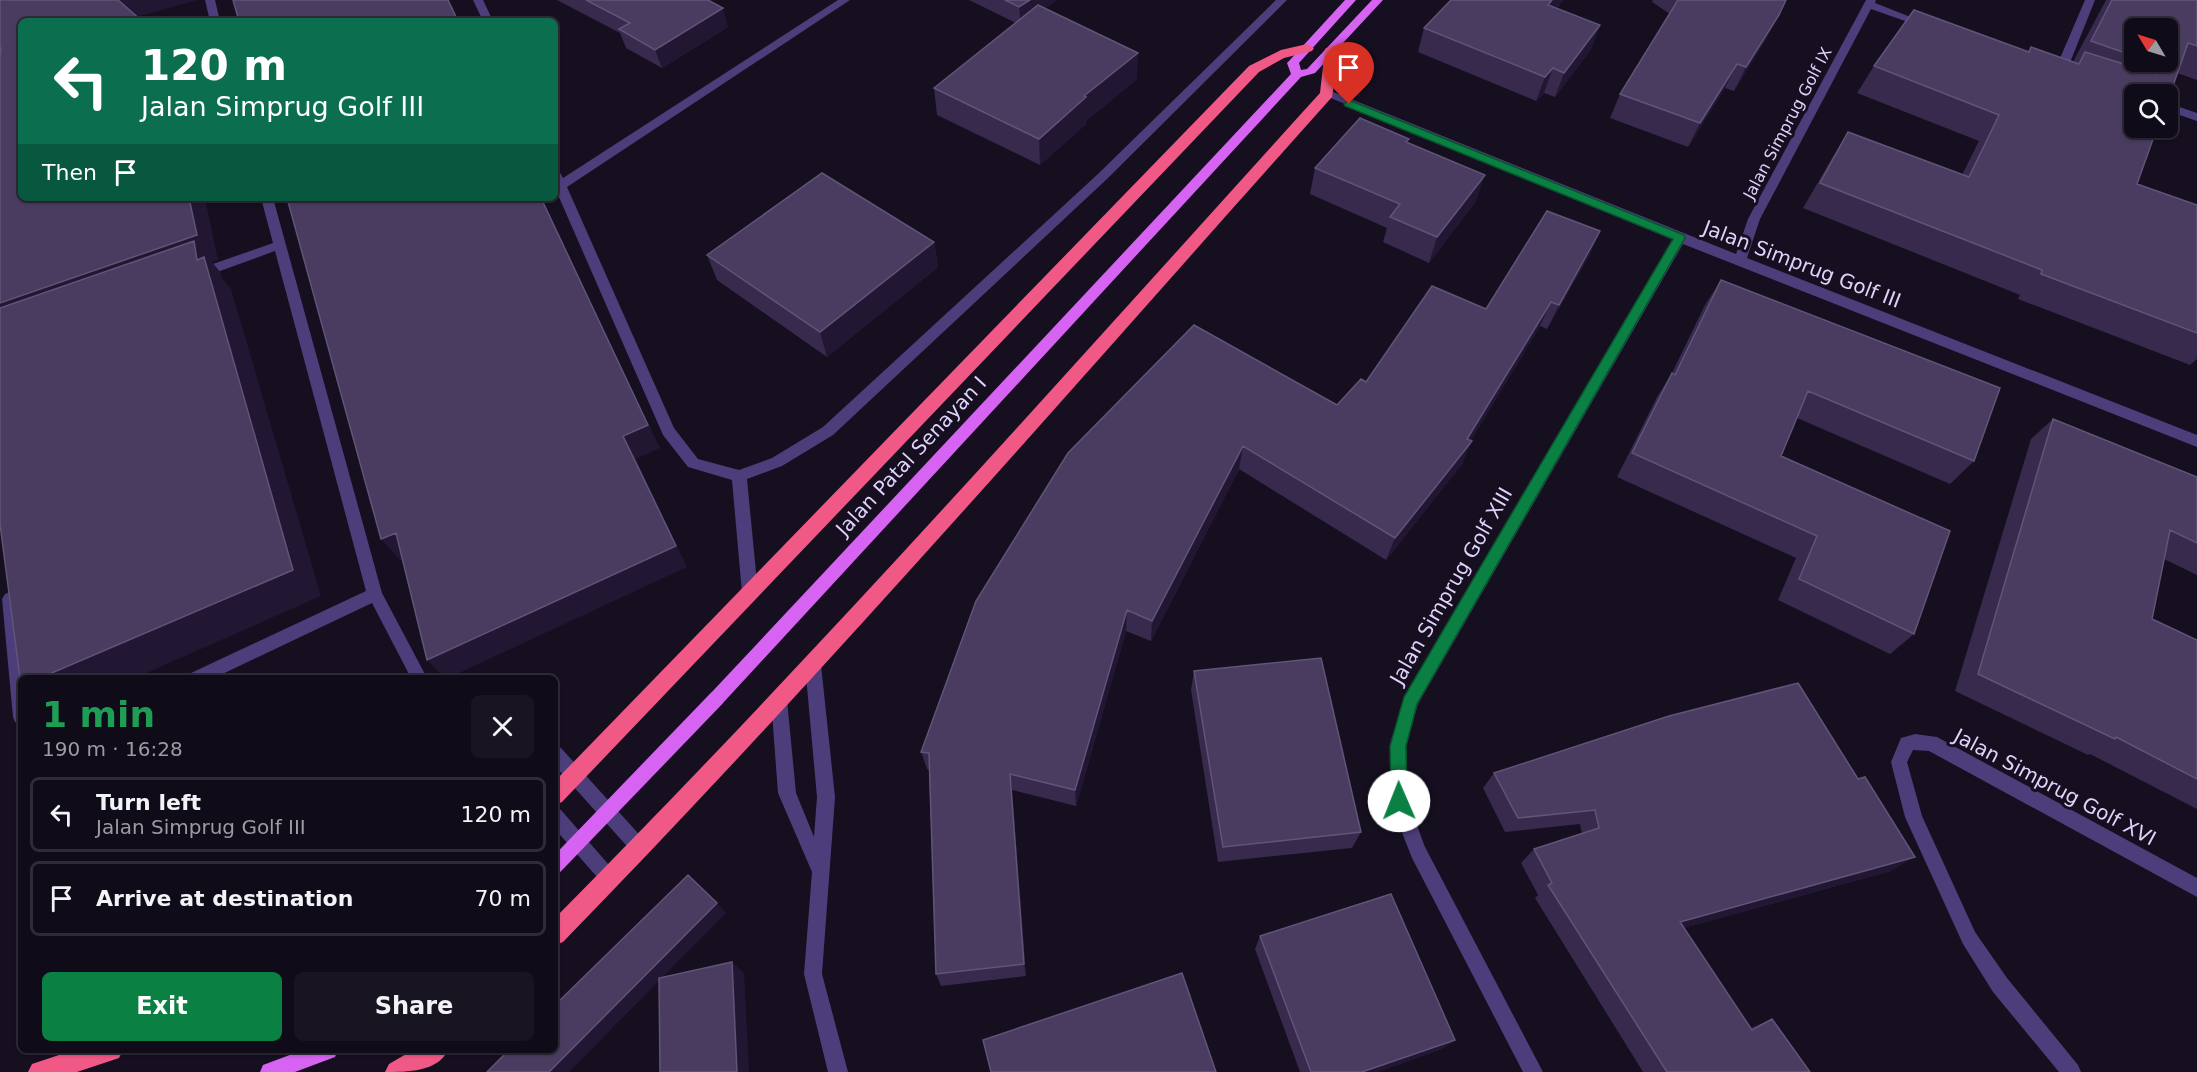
<!DOCTYPE html>
<meta charset="utf-8">
<style>
body{margin:0;font-family:"DejaVu Sans",sans-serif;background:#191421;color:#f1f3f6;height:100vh;display:flex;flex-direction:column;font-size:22px;white-space:nowrap}
*{box-sizing:border-box;margin:0}
p{font-size:20px;color:#9c9ba2}
.icon{flex:none;width:33px;height:33px;fill:none;stroke:currentColor;stroke-width:2;stroke-linecap:round;stroke-linejoin:round}
.map{position:relative;flex:1;overflow:hidden}
.sheet{position:absolute;left:18px;top:675px;width:540px;height:378px;display:flex;flex-direction:column;background:#100b18;border-radius:9px;box-shadow:0 2px 4px #0004,0 0 0 2px #302b37}
.sheet>*{flex:none}
.banner{position:absolute;left:18px;top:18px;width:540px;height:183px;border-radius:9px;box-shadow:0 2px 4px #0004,0 0 0 2px #302b37;background:#0b6e4f;color:#fff;overflow:hidden}
.needle{width:39px;rotate:308deg}
.buttons{position:absolute;left:2124px;top:18px;display:grid;gap:12px}
.buttons a{display:grid;place-items:center;width:54px;height:54px;border-radius:9px;background:#100b18;box-shadow:0 2px 4px #0004,0 0 0 2px #302b37;font-size:30px}
.pin{position:absolute;display:grid;place-items:center;width:51px;height:51px;color:#fff;margin:-62px -26px;border-radius:50% 50% 50% 0;rotate:-45deg;box-shadow:0 0 6px #0007}
.pin .icon{rotate:45deg}
.me{position:absolute;width:66px;margin:-33px;rotate:359deg;stroke-linejoin:round;filter:drop-shadow(0 0 4px #0008)}
.turn{display:flex;align-items:center;gap:21px;height:126px;padding:0 24px;font-size:27px}
.turn .icon{width:78px;height:78px;stroke-width:2.5}
.turn b{display:block;font-size:42px;line-height:51px}
.then{display:flex;align-items:center;height:57px;padding:0 24px;background:#0003;gap:12px;font-size:22px}
.round{display:grid;place-items:center;flex:none;width:63px;height:63px;border-radius:9px;background:#191421}
.head{display:flex;align-items:center;justify-content:space-between;height:102px;padding:0 24px}
h1{font-size:36px;font-weight:600;line-height:45px;color:#1e9e55}
.cta{display:flex;gap:12px;margin-top:auto;padding:12px 24px}
.cta a{flex:1;height:69px;border-radius:9px;background:#0b8043;color:#fff;font-size:24px;font-weight:600;line-height:69px;text-align:center}
.cta a+a{background:#191421;color:#f1f3f6}
ul{padding:0;list-style:none}
li{display:flex;align-items:center;gap:18px;height:75px;margin:0 12px 9px;padding:0 12px;border:3px solid #302b37;border-radius:9px}
li div{flex:1}
li b{display:block;font-size:22px}
li em{font-style:normal}
.map>svg:first-child{display:block}
.lines{fill:none;stroke-linecap:round;stroke-linejoin:round}
.minor{fill:#4c3e7b;fill-rule:evenodd}
.major{fill:#d663f1;fill-rule:evenodd}
.highway{fill:#f05886;fill-rule:evenodd}
.major-bridge{stroke:#d663f1;stroke-width:16}
.wall{fill:#372a4d;fill-rule:evenodd}
.shaded-wall{fill:#221733}
.building{fill:#493c60;stroke:#605478;stroke-width:1.5}
.route{fill:#0b8043;stroke:#07532c;stroke-width:1.5}
.labels{text-anchor:middle;stroke-width:6;stroke-linejoin:round;paint-order:stroke}
.far-street-label{font-size:16px;fill:#ded3fb;stroke:#150f20}
.street-label{font-size:20px;fill:#ded3fb;stroke:#150f20}
</style>
<div class="map">
<svg width="2197" height="1072" viewBox="0 0 2197 1072">
<rect width="100%" height="100%" fill="#150f20"/>
<g class="lines">
<path class="minor" d="M205 0H215L220 21H210Z
M473 0H483L493 21H483Z
M838 0H850L567 187 674 428 698 459 739 470 772 458 823 427 1099 173 1276 0H1287L1107 179 833 435 782 466 747 479 758 593 755 598 750 600 745 598 742 593 732 480 688 467 663 435 555 188V170L559 171 563 178Z
M1866 0H1876L1875 3 1931 25 1926 28 1922 27 1871 9 1760 219 1747 258 2197 435V447L1683 244 1418 704 1406 746 1408 802 1425 847 1543 1072H1523L1412 858 1390 802V746L1404 697 1673 240 1321 94 1327 90 1331 91 1736 254 1748 219Z
M2085 0H2095L2067 70 2065 72H2057L2055 70Z
M2168 103 2197 113V121L2168 111Z
M261 198H273L382 593 427 678H411L372 603 214 678H189L191 673 366 591 275 251 198 279 192 274 193 271 273 243Z
M10 592 15 594 18 599 25 678H21V725L15 722 13 717 2 599 5 594Z
M813 658 819 660 821 665 835 797 822 974 848 1072H828L804 974 812 872 778 793 771 700 773 695 779 693 785 695 787 700 796 793 814 837 817 797 805 665 807 660Z
M1915 734 1937 737 2197 878V897L1929 751 1913 750 1907 762 1922 816 1975 932 2007 978 2078 1065 2081 1072H2059L1993 992 1963 944 1905 817 1891 762 1901 738Z
M555 746 561 748 646 842 649 848 646 854 640 857 634 854 555 766Z
M555 808 561 810 616 873 619 879 616 885 610 888 604 885 555 829Z"/>
<path class="major" d="M1345 0H1356L1299 63 1301 70 1307 69 1372 0H1383L1315 73 1301 77 722 704 716 706 710 704 708 699 710 694 1291 74 1287 63 1289 61Z
M303 1050H338L335 1057 295 1072H260L263 1065Z"/>
<path class="highway" d="M1307 44 1314 48 1312 51 1284 58 1259 72 562 802 555 805V781L1249 66 1281 50Z
M1332 45 1339 49 1332 97C1078 381 829 669 563 942L555 945V918C819 652 1068 371 1320 93L1325 49Z
M74 1050H123L119 1058 77 1072H28L32 1064Z
M413 1050H448C438 1072 407 1072 385 1072L389 1064Z"/>
<path class="major-bridge" d="M555 866 716 699"/>
</g>
<path class="wall" d="M557 0H708L728 27 662 68 626 48 620 33Z
M969 0H1057L1045 8 1137 79 1086 121V124L1040 165 937 115 934 88 1016 23Z
M1451 0H1563L1557 8 1600 25 1591 49 1555 97 1544 93 1536 101 1418 52 1424 28Z
M1653 0H1786L1766 39 1734 91 1725 88 1688 147 1610 118 1620 94 1670 14 1652 2Z
M2106 0H2197V80L2177 73 2137 184 2197 205V359L2190 365 2018 299 2020 295 1803 208 1832 158 1848 132 1962 175 1979 141 1857 93 1874 66 2028 52 2031 47 2073 62ZM2134 28 2168 62H2134Z
M1408 143 1476 201 1429 263 1383 242 1387 228 1310 194 1315 168Z
M1600 231 1589 256 1547 329 1540 326 1471 440 1462 464 1386 560 1239 469 1151 641 1126 631 1076 806 1012 790 1026 976 941 986 936 974 929 770 927 769 921 752 1068 453 1337 405 1366 382 1486 309Z
M934 242 938 267 827 357 717 280 707 255Z
M1721 280 1974 461 1950 484 1797 418 1781 456 1914 634 1890 654 1778 600 1796 558 1617 477 1657 397 1672 373 1705 305Z
M2053 419 2197 477V575L2164 559 2152 619 2197 640V809L2090 754 2088 755 1955 691 2031 439Z
M1194 671 1361 832 1352 848 1218 862 1191 690Z
M1494 773 1891 871 1683 928 1751 1028 1772 1019 1810 1072H1643L1535 898 1538 895 1521 863 1534 849 1582 834 1580 824 1505 832 1483 788Z
M1260 936 1455 1040 1442 1049 1377 1072H1300L1255 949Z"/>
<path class="shaded-wall" d="M115 0H198L129 19Z
M1030 0H1057L1021 26 1019 7Z
M1552 0H1563L1540 29 1548 5Z
M723 8 728 27 662 68 655 50Z
M1779 15 1766 39 1734 91 1746 67Z
M1600 25 1591 49 1555 97 1564 73Z
M1138 53 1137 79 1086 121V124L1040 165 1039 139 1084 96Z
M1737 64 1725 88 1688 147 1700 123Z
M1553 68 1544 93 1536 101 1545 77Z
M1485 175 1476 201 1429 263 1437 237Z
M189 198H205L218 260 212 262 221 273 222 278 231 289 321 596 135 678H40L0 328V303Z
M541 198 660 448 636 459 687 567 448 678H445L427 660 623 436Z
M1600 231 1589 256 1547 329 1559 305Z
M934 242 938 267 827 357 820 332Z
M1551 302 1540 326 1463 453 1472 441 1462 464 1386 560 1395 538 1467 439Z
M1243 446 1239 469 1151 641 1152 621Z
M396 533 415 554 400 560 381 539Z
M1127 610 1126 631 1076 806 1075 790Z
M1010 774 1012 790 1026 976 1024 964Z
M1915 857 1891 871 1662 934 1680 922Z
M717 903 726 913 569 1072H549Z
M732 962 744 973 749 1072H737Z
M1455 1040 1442 1049 1377 1072H1362Z"/>
<path class="building" d="M0 0H118L142 21H21V198H189L197 235 0 303V58L1 48H0Z
M233 0H448L458 21H239Z
M586 0H708L723 8 655 50 619 29 630 23Z
M1005 0H1030L1019 7Z
M1451 0H1552L1548 5 1600 25 1564 73 1553 68 1545 77 1424 28Z
M1678 0H1786L1779 15 1746 67 1737 64 1700 123 1620 94Z
M2112 0H2197V46L2188 43 2168 100V94H2134V128H2157L2137 184 2197 205V333L2041 274 2042 270 1820 183 1848 132 1969 177 1999 115 1874 66 1914 10 2029 52 2031 47 2079 64 2085 52 2156 74 2159 70H2163L2162 66 2150 62H2168V28H2134V56L2091 41Z
M1038 5 1138 53 1084 96 1086 97 1039 139 934 88Z
M1360 118 1409 139 1406 142 1485 175 1437 237 1390 217 1400 204 1315 168Z
M822 173 934 242 820 332 707 255Z
M287 198H541L648 425 623 436 676 546 427 660 396 533 381 539Z
M1547 211 1600 231 1559 305 1551 302 1467 439 1472 441 1395 538 1243 446 1152 621 1127 610 1075 790 1010 774 1024 964 936 974 929 753 921 752 976 601 1068 453 1194 325 1337 405 1361 379 1366 382 1432 286 1486 309Z
M194 241 197 260 204 257 293 570 40 678H21V686L0 524V308Z
M1721 280 2000 388 1974 461 1808 391 1781 456 1950 531 1914 634 1799 579 1817 536 1632 453 1672 373 1675 375Z
M2053 419 2197 477V543L2170 530 2152 619 2197 640V779L2116 737 2115 739 1978 674Z
M1321 658 1361 832 1223 847 1194 671Z
M1798 683 1858 779 1865 777 1915 857 1680 922 1752 1030 1772 1019 1810 1072H1667L1548 885 1552 883 1534 849 1599 828 1595 810 1518 818 1494 773 1669 716Z
M688 875 717 903 549 1072H487L509 1050H555V1005Z
M1391 894 1455 1040 1362 1072H1311L1260 936Z
M732 962 737 1072H660L659 978Z
M1182 973 1216 1072H991L983 1040Z"/>
<path class="route" d="M1349 100 1684 235 1685 238 1417 704 1406 746 1407 801 1404 807 1399 809 1393 807 1391 801 1390 746 1404 697 1673 239 1345 106 1344 104Z"/>
<g class="labels">
<g class="far-street-label">
<text transform="translate(1787 123) rotate(-62)" y="6">Jalan Simprug Golf IX</text>
</g>
<g class="street-label">
<text transform="translate(1802 264) rotate(21)" y="7">Jalan Simprug Golf III</text>
<text transform="translate(911 456) rotate(-47)" y="7">Jalan Patal Senayan I</text>
<text transform="translate(1451 586) rotate(-60)" y="7">Jalan Simprug Golf XIII</text>
<text transform="translate(2055 787) rotate(28)" y="7">Jalan Simprug Golf XVI</text>
</g>
</g>
</svg>
<div class="buttons">
<a><svg class="needle" viewBox="-14 -14 28 28"><path d="M0-13l5 13h-10z" fill="#e53935"/><path d="M0 13l5-13h-10z" fill="#9c9ba2"/></svg></a>
<a><svg class="icon" aria-label="search" viewBox="0 0 24 24"><circle cx="10" cy="10" r="6"/><path d="M15 15l6 6"/></svg></a>
</div>
<div class="pin" style="left:1349px;top:104px;background:#d93025"><svg class="icon" aria-label="arrive" viewBox="0 0 24 24"><path d="M6 21V4h12l-3 4 3 4H6"/></svg></div>
<svg class="me" style="left:1399px;top:801px" viewBox="-20 -20 40 40"><circle r="19" fill="#fff"/><path d="M0-13L10 11 0 6-10 11z" fill="#0b8043"/></svg>
<div class="banner">
<div class="turn"><svg class="icon" aria-label="left" viewBox="0 0 24 24"><path d="M17 20v-9H6M10 6l-5 5 5 5"/></svg><div><b>120 m</b>Jalan Simprug Golf III</div></div>
<div class="then">Then<svg class="icon" aria-label="arrive" viewBox="0 0 24 24"><path d="M6 21V4h12l-3 4 3 4H6"/></svg></div>
</div>
<section class="sheet">
<div class="head"><div><h1>1 min</h1><p>190 m · 16:28</p></div><a class="round"><svg class="icon" aria-label="close" viewBox="0 0 24 24"><path d="M6 6l12 12M18 6L6 18"/></svg></a></div>
<ul>
<li><svg class="icon" aria-label="left" viewBox="0 0 24 24"><path d="M17 20v-9H6M10 6l-5 5 5 5"/></svg><div><b>Turn left</b><p>Jalan Simprug Golf III</p></div><em>120 m</em></li>
<li><svg class="icon" aria-label="arrive" viewBox="0 0 24 24"><path d="M6 21V4h12l-3 4 3 4H6"/></svg><div><b>Arrive at destination</b></div><em>70 m</em></li>
</ul>
<div class="cta"><a>Exit</a><a>Share</a></div>
</section>
</div>
